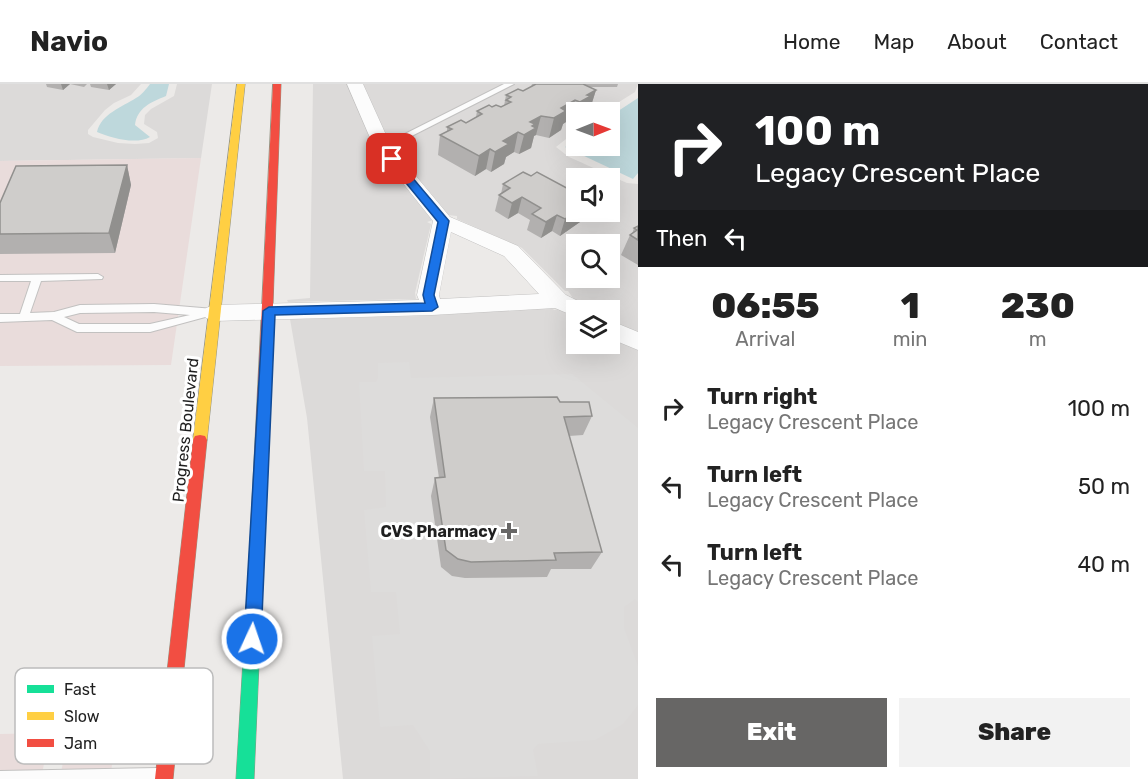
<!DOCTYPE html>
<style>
body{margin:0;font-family:Rubik,sans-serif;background:#f2f2f2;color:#222;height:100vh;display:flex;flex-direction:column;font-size:22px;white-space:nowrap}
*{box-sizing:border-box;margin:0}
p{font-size:20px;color:#767676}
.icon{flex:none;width:33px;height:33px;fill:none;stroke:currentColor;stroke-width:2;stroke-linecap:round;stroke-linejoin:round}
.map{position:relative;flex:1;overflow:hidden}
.drawer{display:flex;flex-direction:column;background:#fff;width:510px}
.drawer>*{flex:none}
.banner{background:#202124;color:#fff;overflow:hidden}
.needle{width:39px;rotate:89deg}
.controls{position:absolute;left:566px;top:18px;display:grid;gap:12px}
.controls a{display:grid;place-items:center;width:54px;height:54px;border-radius:0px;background:#fff;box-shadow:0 6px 24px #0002;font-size:30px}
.pin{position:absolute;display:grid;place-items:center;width:51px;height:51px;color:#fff;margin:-26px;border-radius:12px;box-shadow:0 3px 9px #0006}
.me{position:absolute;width:66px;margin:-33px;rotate:3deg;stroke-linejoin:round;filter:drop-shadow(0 0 4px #0008)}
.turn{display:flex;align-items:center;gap:21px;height:126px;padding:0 18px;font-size:27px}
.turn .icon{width:78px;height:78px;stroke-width:2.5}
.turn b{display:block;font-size:42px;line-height:51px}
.then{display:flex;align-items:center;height:57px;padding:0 18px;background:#0003;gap:12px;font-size:22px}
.eta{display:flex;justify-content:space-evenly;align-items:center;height:102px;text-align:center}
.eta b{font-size:36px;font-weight:800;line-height:42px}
.button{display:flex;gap:12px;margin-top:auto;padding:12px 18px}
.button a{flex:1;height:69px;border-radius:0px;background:#676665;color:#fff;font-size:24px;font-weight:800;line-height:69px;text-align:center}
.button a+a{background:#f2f2f2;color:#222}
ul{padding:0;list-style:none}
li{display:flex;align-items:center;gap:18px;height:78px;padding:0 18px}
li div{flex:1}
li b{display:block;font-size:22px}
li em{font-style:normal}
header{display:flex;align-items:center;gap:36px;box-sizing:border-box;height:84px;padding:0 30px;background:#fff;border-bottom:2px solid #e0e0e0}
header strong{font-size:28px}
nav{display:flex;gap:33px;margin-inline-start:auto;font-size:21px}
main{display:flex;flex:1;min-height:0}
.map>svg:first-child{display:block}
.residential{fill:#dcdad9;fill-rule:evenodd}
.commercial{fill:#e9dcdb}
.parking{fill:#dddcdb}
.water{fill:#bed8dc}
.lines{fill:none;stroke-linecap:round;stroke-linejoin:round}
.lane-casing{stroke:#c2c1c0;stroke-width:2}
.street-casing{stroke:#c2c1c0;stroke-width:1}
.fast-casing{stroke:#949482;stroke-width:1}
.slow-casing{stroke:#949482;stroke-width:1}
.jam-casing{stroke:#949482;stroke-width:1}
.lane{fill:#fcfcfc;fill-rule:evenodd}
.street{fill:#fcfcfc;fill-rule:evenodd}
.fast{fill:#16e098;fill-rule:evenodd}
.slow{fill:#ffcf43;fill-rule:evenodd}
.jam{fill:#f24e42;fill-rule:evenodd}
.wall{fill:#b2b0af}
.shaded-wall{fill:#91908e}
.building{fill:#cfcdcb;stroke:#91908e;stroke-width:1.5}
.route{fill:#1a73e8;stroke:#114b97;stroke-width:1.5}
.poi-dot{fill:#676665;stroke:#fff;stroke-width:2}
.labels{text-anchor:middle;stroke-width:6;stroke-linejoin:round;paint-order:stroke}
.street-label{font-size:16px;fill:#1f1f1f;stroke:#fff}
.poi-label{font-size:16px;font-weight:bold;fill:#1f1f1f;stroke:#fff;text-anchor:end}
.key{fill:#fff;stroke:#bcbcbc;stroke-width:1.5}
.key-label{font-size:16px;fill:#1f1f1f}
</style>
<header>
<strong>Navio</strong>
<nav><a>Home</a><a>Map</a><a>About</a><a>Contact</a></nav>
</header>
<main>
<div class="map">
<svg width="638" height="695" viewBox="0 0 638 695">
<rect width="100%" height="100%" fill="#eceae8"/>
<path class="residential" d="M0 0H141L131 11 114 19 105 26 88 46V50L93 53 118 59 135 60 149 59 158 54 157 48 144 40 145 31 151 25 174 12 177 0H212L201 74 0 77Z
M313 0H638L635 8 603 28H576V47L556 63 569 73 627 99 638 100V695H343L307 334 290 235 420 232 552 224 554 226 577 220 568 207H565L522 164 457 135V132L448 131 427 138 431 140 415 209 416 215 288 218 287 216 310 214ZM576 94H609V128H576ZM576 160H609V194H576ZM576 226H609V260H576Z"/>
<path class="commercial" d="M201 74 171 281 0 282V77Z
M118 638 110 695H60L68 649 66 639Z
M50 649 41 695H0V650Z"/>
<path class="parking" d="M409 278 411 294 572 290 638 344V518L635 515 624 523V544L638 582V621L623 640 595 656 538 660 533 666 538 692 430 695V667L413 641 380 643 372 552 400 550 396 508H371L364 426 386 423 385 387H364L359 298H376L378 294V279Z"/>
<path class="water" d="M150 0H169L166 12C151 18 137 24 135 41L150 53C136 61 111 54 97 48 101 30 122 23 136 14 142 11 146 5 150 0Z
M638 14V89L633 95 565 63 576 56V62H609V33Z"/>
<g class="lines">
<defs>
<path id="lane" d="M504 0H514L386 65 379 63Z
M98 190 103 193 102 195 41 197 30 229 54 228 80 221 154 220 214 225 219 229 218 232H209L150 248H77L52 236 0 238V230H20L31 197H0V191ZM154 228 190 231 150 240H79L64 233 80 229Z
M157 684 163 686 165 692 164 695H0V687Z"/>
<path id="street" d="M347 0H363L391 62 450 133 518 162 566 211 586 221 589 226H576V233L555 224 432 231 214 237 206 234 203 229 206 224 214 221 419 216 417 211 433 137 374 63ZM451 148 504 172 539 210 440 215 439 211Z
M609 236 638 248V266L609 254Z"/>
<path id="fast" d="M258 435 263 436 265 441 254 695H236L251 441 253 436Z"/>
<path id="slow" d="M237 0H245L207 356 205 360H195L193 356Z"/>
<path id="jam" d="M273 0H281L265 441 263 446 258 447 253 446 251 441Z
M200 351 205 352 207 356 173 695H155L193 356 195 352Z"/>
</defs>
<use href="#lane" class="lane-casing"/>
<use href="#street" class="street-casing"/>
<use href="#fast" class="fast-casing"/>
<use href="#slow" class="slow-casing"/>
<use href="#jam" class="jam-casing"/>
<use href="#lane" class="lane"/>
<use href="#street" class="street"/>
<use href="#fast" class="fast"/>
<use href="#slow" class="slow"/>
<use href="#jam" class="jam"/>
</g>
<path class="wall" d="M46 0H87L84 3 70 0 63 6 47 3Z
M90 0H116L109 6 91 3Z
M532 0H618L617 3H589L596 6 590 25 586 28H576V37L575 38 569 36 563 40 561 46 549 54 536 51 534 52 531 64 519 70 514 68 506 73 504 80 491 88 486 85 475 92 438 71 440 51 447 48V43L466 39 476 33 477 27 492 23H501L504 22 506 11 523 7 531 3Z
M127 81 131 101 115 169 0 170V119Z
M503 100 580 138 560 152 552 147 541 154 527 146 530 136 518 129 508 135 495 127 499 111 501 110Z
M638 142V181L621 171 630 151 632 150 634 144Z
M434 314 560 318 592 332 583 351 569 352 602 468 591 485H551L547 493 465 494 452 492 441 483 431 412 435 394H439L430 333Z"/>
<path class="shaded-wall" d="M61 0H70L63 6Z
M107 0H116L109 6Z
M596 6 590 25 586 28H578L580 18 587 11Z
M575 16 569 36 563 40 561 46 549 54 554 34 561 24Z
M541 32 536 51 534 52 531 64 519 70 524 51 530 38Z
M518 48 514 68 506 73 504 80 491 88 495 68 503 57Z
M490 65 486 85 475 92 479 72Z
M127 81 131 101 115 169 109 149Z
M522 113 518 129 508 135 512 119Z
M576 128H584L580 138 560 152 565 135Z
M557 131 552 147 541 154 546 138Z"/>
<path class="building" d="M536 0H583L596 6 587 11 591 12 580 18 575 16 561 24 566 27 554 34 541 32 530 38 535 40 532 42 536 44 524 51 518 48 503 57 509 60 495 68 490 65 479 72 440 51 452 45 447 43 461 36 466 39 482 30 477 27 489 21 492 23 496 21 501 23 511 18 506 16 511 13 506 11 518 5 523 7Z
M127 81 109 149 0 150V119L16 82Z
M523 88 531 92 537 88 576 109V128H577L565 135 557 131 546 138 532 130 541 124 522 113 512 119 499 111 510 104 503 100Z
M638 142V156L630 151 637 146 634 144Z
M557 313 560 318H589L592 332 564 333 602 468 554 469 556 476 471 478 458 475 446 466 435 394 445 393 434 314Z"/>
<path class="route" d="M388 73H395L449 137 434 211 438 223 432 227 275 231 261 555 258 560 252 563 246 560 244 555 263 227 269 223 425 219 423 211 438 138 388 77Z"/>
<path class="poi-dot" d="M506 438h6v6h6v6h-6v6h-6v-6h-6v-6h6z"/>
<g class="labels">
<g class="street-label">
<text transform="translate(185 346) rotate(-84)" y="6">Progress Boulevard</text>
</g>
<g class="poi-label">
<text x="497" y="453">CVS Pharmacy</text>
</g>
</g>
<rect x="15" y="584" width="198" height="96" rx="9" class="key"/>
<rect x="27" y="601" width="27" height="8" fill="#16e098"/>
<rect x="27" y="628" width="27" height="8" fill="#ffcf43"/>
<rect x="27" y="655" width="27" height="8" fill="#f24e42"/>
<g class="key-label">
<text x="64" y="611">Fast</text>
<text x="64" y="638">Slow</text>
<text x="64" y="665">Jam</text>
</g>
</svg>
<div class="controls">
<a><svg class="needle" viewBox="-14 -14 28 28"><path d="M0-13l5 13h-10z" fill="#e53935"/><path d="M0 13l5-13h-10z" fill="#767676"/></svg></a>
<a><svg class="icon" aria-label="sound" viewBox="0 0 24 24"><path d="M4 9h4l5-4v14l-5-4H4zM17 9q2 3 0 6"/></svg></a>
<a><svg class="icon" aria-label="search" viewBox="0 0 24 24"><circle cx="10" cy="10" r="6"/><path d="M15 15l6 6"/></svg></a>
<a><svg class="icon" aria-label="layers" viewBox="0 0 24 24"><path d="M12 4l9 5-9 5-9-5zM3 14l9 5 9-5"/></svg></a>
</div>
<div class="pin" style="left:392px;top:75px;background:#d93025"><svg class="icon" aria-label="arrive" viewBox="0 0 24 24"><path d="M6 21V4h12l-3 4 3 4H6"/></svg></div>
<svg class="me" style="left:252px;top:555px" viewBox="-20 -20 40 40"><circle r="17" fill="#1a73e8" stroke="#fff" stroke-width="3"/><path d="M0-11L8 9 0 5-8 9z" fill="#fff"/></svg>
</div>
<section class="drawer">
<div class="banner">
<div class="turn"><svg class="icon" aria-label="right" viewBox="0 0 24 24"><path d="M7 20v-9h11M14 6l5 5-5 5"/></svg><div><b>100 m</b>Legacy Crescent Place</div></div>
<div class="then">Then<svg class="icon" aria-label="left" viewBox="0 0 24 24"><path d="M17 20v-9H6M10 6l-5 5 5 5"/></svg></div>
</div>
<div class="eta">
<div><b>06:55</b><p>Arrival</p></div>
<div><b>1</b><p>min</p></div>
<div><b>230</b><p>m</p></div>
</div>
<ul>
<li><svg class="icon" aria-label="right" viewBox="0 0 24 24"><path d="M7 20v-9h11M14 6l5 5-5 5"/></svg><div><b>Turn right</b><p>Legacy Crescent Place</p></div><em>100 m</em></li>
<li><svg class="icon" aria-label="left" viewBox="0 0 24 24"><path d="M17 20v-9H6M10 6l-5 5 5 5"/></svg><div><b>Turn left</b><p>Legacy Crescent Place</p></div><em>50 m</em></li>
<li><svg class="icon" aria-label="left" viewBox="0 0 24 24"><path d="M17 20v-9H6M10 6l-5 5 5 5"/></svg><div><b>Turn left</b><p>Legacy Crescent Place</p></div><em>40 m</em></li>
</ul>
<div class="button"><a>Exit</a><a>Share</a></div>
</section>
</main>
